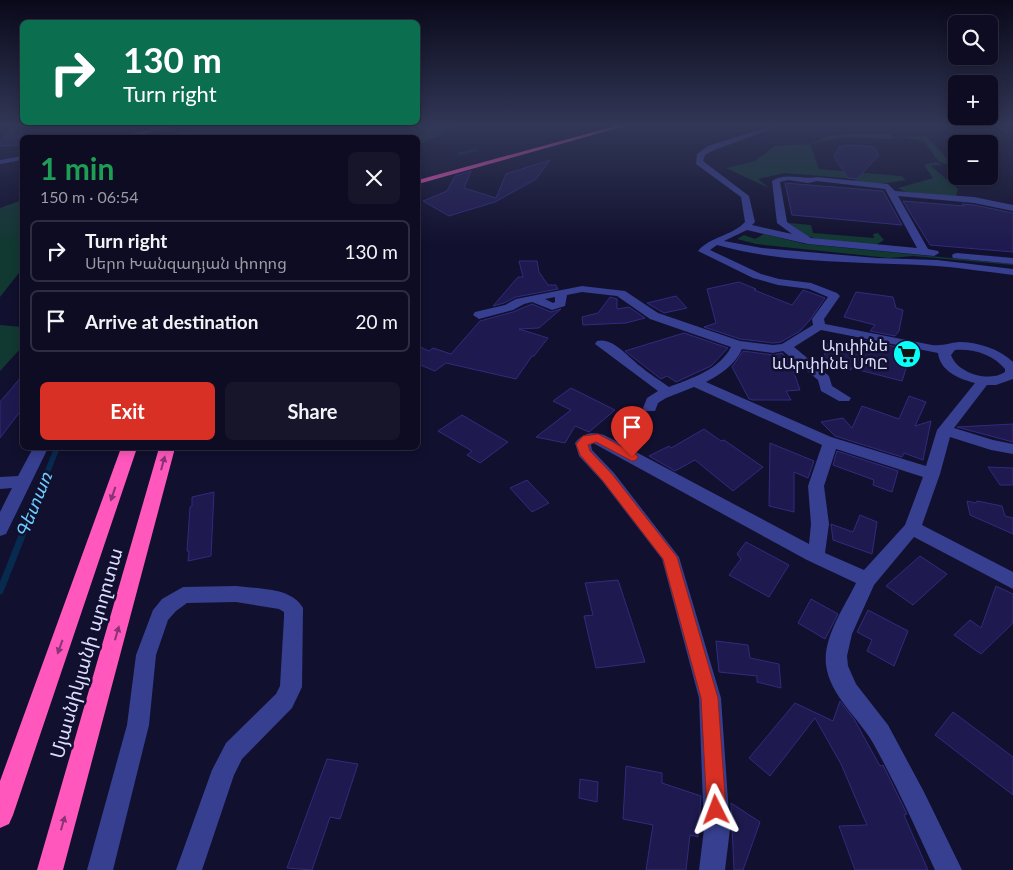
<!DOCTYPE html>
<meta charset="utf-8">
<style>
body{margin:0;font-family:Lato,"Noto Sans Armenian",sans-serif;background:#16152a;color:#f1f3f6;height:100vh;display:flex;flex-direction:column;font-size:19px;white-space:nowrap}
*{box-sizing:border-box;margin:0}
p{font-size:16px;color:#9a9ba5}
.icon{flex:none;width:28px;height:28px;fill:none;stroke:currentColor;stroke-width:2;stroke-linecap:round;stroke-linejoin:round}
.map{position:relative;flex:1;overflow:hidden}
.details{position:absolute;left:20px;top:135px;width:400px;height:315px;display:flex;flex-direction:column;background:#0d0c22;border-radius:8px;box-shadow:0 2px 12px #0003,0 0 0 1px #2d2c40}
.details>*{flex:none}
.guide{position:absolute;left:20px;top:20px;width:400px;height:105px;border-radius:8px;box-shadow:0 2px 12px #0003,0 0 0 1px #2d2c40;background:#0b6e4f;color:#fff;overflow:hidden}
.fabs{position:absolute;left:948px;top:15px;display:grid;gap:10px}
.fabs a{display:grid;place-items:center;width:50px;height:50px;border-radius:8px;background:#0d0c22;box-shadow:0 2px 12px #0003,0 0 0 1px #2d2c40;font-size:25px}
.pin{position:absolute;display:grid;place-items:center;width:42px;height:42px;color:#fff;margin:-51px -21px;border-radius:50% 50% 50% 0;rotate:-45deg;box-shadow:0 0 5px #0007}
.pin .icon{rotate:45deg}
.me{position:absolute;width:55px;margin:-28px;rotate:357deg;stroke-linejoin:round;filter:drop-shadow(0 0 4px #0008)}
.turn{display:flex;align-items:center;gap:18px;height:105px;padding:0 20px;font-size:22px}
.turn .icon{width:65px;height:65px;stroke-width:2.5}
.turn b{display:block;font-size:35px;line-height:42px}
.round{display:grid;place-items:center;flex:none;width:52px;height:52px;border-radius:8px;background:#16152a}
.summary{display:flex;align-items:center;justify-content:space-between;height:85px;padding:0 20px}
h1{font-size:30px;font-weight:700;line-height:38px;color:#1e9e55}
.button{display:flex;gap:10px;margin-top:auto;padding:10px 20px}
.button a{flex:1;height:58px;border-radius:8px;background:#d93025;color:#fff;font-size:20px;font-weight:700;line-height:58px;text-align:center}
.button a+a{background:#16152a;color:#f1f3f6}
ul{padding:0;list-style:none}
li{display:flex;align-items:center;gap:15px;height:62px;margin:0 10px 8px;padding:0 10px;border:2px solid #2d2c40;border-radius:8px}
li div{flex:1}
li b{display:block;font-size:19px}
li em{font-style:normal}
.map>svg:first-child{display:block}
.green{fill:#123832}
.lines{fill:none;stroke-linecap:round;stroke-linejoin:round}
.stream-far2{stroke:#072a4f;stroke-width:3}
.stream-far1{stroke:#072a4f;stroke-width:5.5}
.stream{stroke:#072a4f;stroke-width:7}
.building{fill:#1e1a50;stroke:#312b7e}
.minor{fill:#373f90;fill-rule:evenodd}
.highway{fill:#ff57bc;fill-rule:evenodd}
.oneway{fill:#883475}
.route{fill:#d93025;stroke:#8d1f18}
.labels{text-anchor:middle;stroke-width:5;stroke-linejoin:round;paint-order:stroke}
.poi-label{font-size:16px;fill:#dcdcff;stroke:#11102e;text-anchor:end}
.water-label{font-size:18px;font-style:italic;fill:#6accff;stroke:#11102e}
.near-street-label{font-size:19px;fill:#dcdcff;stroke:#11102e}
</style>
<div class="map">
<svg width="1013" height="870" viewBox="0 0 1013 870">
<rect width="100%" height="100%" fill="#11102e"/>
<path class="green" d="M214 124H465L418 145V138L162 137Z
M851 134H890L894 139 843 137 810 144 819 169 901 176 906 180 880 184 856 182 855 179 785 173 758 179 769 188 726 168 755 161 775 146 810 144 828 136Z
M926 136 954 166 939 162 924 141 902 137Z
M936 162 942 165H930L958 189 956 196 906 192 898 188 933 178 924 165Z
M22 200V269L0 297V208Z
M789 223 811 225 813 233 874 238 873 234 878 233 884 240 874 246 820 240 807 236Z
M764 234 805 244 1013 264V265L913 256 889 258 756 244 737 239 744 235 755 239Z
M0 325 22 327V347L0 371Z"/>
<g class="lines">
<path class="stream-far2" d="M459 154 476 150"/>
<path class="stream-far1" d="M34 505 57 448"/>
<path class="stream" d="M0 591 35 503"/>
</g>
<path class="building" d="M18 124H22V145L0 146V141Z
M849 145 874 147 879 155 857 179 848 178 834 157 839 147Z
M550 160 536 179 495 202 465 211 449 216 423 201 447 191 455 176 471 171 464 188 496 198 506 174Z
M785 183 883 191 902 225 792 215Z
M903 201 964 206 962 204 974 205 1013 213V252L930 245Z
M519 261H537L539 272 548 285H556L558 289 516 297 504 303 493 306 518 277H523Z
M739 282 756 289 754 290 792 305 803 290 825 298 810 320 800 331 781 342 773 343 740 339 704 327 716 323 707 289Z
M856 292 893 297 896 308 903 310 899 331 895 336 870 331 875 325 844 317Z
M676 296 687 308 664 313 647 303Z
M610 297 617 299V309L629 307 645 318 626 323 583 325 582 317 598 313Z
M532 304 551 312 561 309 539 328 519 329 548 338 534 356H532L516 379 446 363 435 371 418 364V346L429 351 433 348 451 354 480 321 513 312Z
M684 333 728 348 711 366 676 382 667 376 661 379 625 351Z
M863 340 912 350 902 381 851 368V370L822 363 828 343 856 350Z
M743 351 773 355 782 353 790 361 800 390 786 391 791 400H753L749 399 732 367Z
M22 376V409L0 438V402Z
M571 388 615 410 589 432 575 426 565 443 536 437 571 410 553 401Z
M909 396 926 402 915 426 931 421 923 460 904 453 902 457 835 436 821 422 843 418 852 428 862 406 899 419Z
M462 415 508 442 480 463 467 455 472 451 438 431Z
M1013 424V442L957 427Z
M704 429 721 441 724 440 763 467 733 491 695 460 675 471 649 456 669 446 671 448Z
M770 443 814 461 808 478 794 472V512L769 506Z
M837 451 898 471 892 492 873 485 874 480 833 465Z
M988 467 1013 468V485H1000Z
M527 480 549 503 532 512 510 488Z
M214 492 211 556 188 561 189 551H187L190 507 192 506V497Z
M967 501 976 503 977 501 1002 506 1005 516 1013 518V534L970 515Z
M860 515 877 522 872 554 833 540 831 524 853 532Z
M746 542 789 565 769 597 729 575 741 559 737 554Z
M920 556 947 574 913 605 886 586Z
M618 580 645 662 596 668 584 616 593 615 585 583Z
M996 586 1013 594V623L981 654 954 635 970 620 981 628Z
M811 599 838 614 825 639 798 623Z
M868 610 908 631 894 666 867 651 872 640 857 632Z
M716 641 748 645 750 658 779 664 781 688 757 682V676L719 672Z
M840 701 854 719 880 766 883 765 907 814 904 815 928 870H855L839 826 867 825 841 764 815 718 770 776 749 758 795 703 833 721Z
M953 712 1013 757V795L935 735Z
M327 759 358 764 340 819 330 817 312 870 287 868Z
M626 766 662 773V783L701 796 698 837 690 835 686 870H646L653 825 623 819Z
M580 779 598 782 597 802 579 798Z
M731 803 760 822 743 870H734Z"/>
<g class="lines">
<path class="minor" d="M169 124H178L130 138H117Z
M777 124H785L714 150 705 155 703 161 749 196 755 222 752 225 792 234 777 223 772 181C785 172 802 180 817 177L888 184 895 191 974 197 1013 205V211L974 203 898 196 928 249 938 251 939 253 934 256 808 244 747 230 724 241 762 248 877 258 937 260 1013 269V275C988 272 962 268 937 266 864 261 788 265 717 245L710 250 761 274 779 279 811 283 837 293 840 296 824 319 825 324 932 345C944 346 948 343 959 342 978 342 1000 349 1013 362V379L996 385H987L954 428 993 440 1013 444V454L991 450 950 437 940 474 922 525 1013 572V589L914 537 874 585 852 634 847 656 848 666 856 684 888 725 924 792 962 870H935C915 827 896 784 873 743 859 718 830 696 826 665 823 637 844 608 856 583L807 560 593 443 591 445 592 450 614 473 679 557 721 698 730 829 725 870H699L704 829 699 698 662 559 602 481 579 456 575 443C583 432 593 432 604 435L809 544 811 524 808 486 822 445 694 387 666 398 658 403 655 411H645L643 408 647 398 658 391 595 344 597 341C613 337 628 357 640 366 649 374 660 380 669 387 692 378 719 370 731 347L650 319 617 296 582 292 567 295 565 306 552 310 532 302 524 304 513 310 479 319 473 315 475 312 505 305 516 299 582 286 625 291 658 313 740 341 773 345 782 344 813 325 812 319 828 297 809 289 778 285 753 278 698 251C711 236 732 236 745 222L741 197 696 164 697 154 708 146ZM788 180 808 183 817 181 885 189 917 248 811 238 787 222 780 182ZM555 297V302L553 303 545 299ZM821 330 938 353C940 371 959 379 975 383L937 430 926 466 831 437 706 382C721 374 735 365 742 349L773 353 783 351 818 380 821 391 839 401H849L851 398 832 386 829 376 794 347ZM955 350C973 348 994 355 1005 369V372C989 383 957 373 951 355ZM836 449 923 477 905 525 864 570 825 553 829 524 824 486Z
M22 156V160L0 164V160Z
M957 253 1013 258V264L953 258 952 256 953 254Z
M33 448H48L6 534 0 536V512L12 488 0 489V477L18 476Z
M236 586C257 589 292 587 303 608L302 687 292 708 242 759 234 775 202 870H176L212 770 226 743 276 694 280 686 284 617V612L279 609 236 602 187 603 176 611 168 620 156 655 149 725 113 870H87L127 725 136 655 153 610 162 599 183 587Z"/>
<path class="highway" d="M623 124H632L418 184V180Z
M121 448H137L13 815 9 824 0 828V781Z
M159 448H175L63 870H37Z"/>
</g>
<defs><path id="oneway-solid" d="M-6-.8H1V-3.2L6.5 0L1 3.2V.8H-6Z" transform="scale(1.25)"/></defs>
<g class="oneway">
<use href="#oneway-solid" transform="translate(163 463) rotate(-75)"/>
<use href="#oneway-solid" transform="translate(113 494) rotate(109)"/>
<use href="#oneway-solid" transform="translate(117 633) rotate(-74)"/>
<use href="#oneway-solid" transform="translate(60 647) rotate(110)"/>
<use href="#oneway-solid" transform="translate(63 823) rotate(-74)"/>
</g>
<linearGradient id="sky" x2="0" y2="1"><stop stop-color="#090919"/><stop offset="0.51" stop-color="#323757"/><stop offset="1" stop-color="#323757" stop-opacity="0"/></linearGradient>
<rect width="1013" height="245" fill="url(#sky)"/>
<path class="route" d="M598 434 636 454 638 457 636 460 632 461 596 442 588 445 590 451 612 474 677 557 718 698 726 810 723 817 716 820 710 817 707 810 701 698 663 559 603 481 580 455 576 444 583 436Z"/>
<defs>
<symbol id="supermarket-disc" viewBox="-11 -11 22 22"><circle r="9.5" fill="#08fff9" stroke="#11102e"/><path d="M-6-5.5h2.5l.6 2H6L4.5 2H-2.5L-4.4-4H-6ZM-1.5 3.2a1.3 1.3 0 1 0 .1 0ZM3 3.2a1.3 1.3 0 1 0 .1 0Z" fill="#111"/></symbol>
</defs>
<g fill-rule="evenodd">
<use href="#supermarket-disc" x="891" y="338" width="32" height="32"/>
</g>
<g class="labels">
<g class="poi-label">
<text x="888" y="351">Արփինե<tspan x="888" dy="18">ևԱրփինե ՍՊԸ</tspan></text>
</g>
<g class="water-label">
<text transform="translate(34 505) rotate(-68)" y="6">Գետառ</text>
</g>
<g class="near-street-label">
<text transform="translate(86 653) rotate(-74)" y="7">Մյասնիկյանի պողոտա</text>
</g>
</g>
</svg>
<div class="fabs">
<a><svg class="icon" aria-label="search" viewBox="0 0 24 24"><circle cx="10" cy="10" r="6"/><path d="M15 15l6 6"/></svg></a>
<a>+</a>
<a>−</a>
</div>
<div class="pin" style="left:632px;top:457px;background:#d93025"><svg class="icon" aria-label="arrive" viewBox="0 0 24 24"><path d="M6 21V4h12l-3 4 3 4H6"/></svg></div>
<svg class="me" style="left:716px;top:810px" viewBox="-20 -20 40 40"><path d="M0-17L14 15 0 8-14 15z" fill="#d93025" stroke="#fff" stroke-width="4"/></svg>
<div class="guide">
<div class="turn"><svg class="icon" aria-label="right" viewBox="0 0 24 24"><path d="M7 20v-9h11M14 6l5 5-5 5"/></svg><div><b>130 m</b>Turn right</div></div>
</div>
<section class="details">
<div class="summary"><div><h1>1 min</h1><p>150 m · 06:54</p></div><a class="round"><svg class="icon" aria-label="close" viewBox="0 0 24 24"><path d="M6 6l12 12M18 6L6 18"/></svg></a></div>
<ul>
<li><svg class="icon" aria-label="right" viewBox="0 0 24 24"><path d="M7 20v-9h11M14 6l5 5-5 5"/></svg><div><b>Turn right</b><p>Սերո Խանզադյան փողոց</p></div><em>130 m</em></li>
<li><svg class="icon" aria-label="arrive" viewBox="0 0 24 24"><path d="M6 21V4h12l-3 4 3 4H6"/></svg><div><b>Arrive at destination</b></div><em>20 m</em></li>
</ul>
<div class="button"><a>Exit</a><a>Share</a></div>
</section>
</div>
